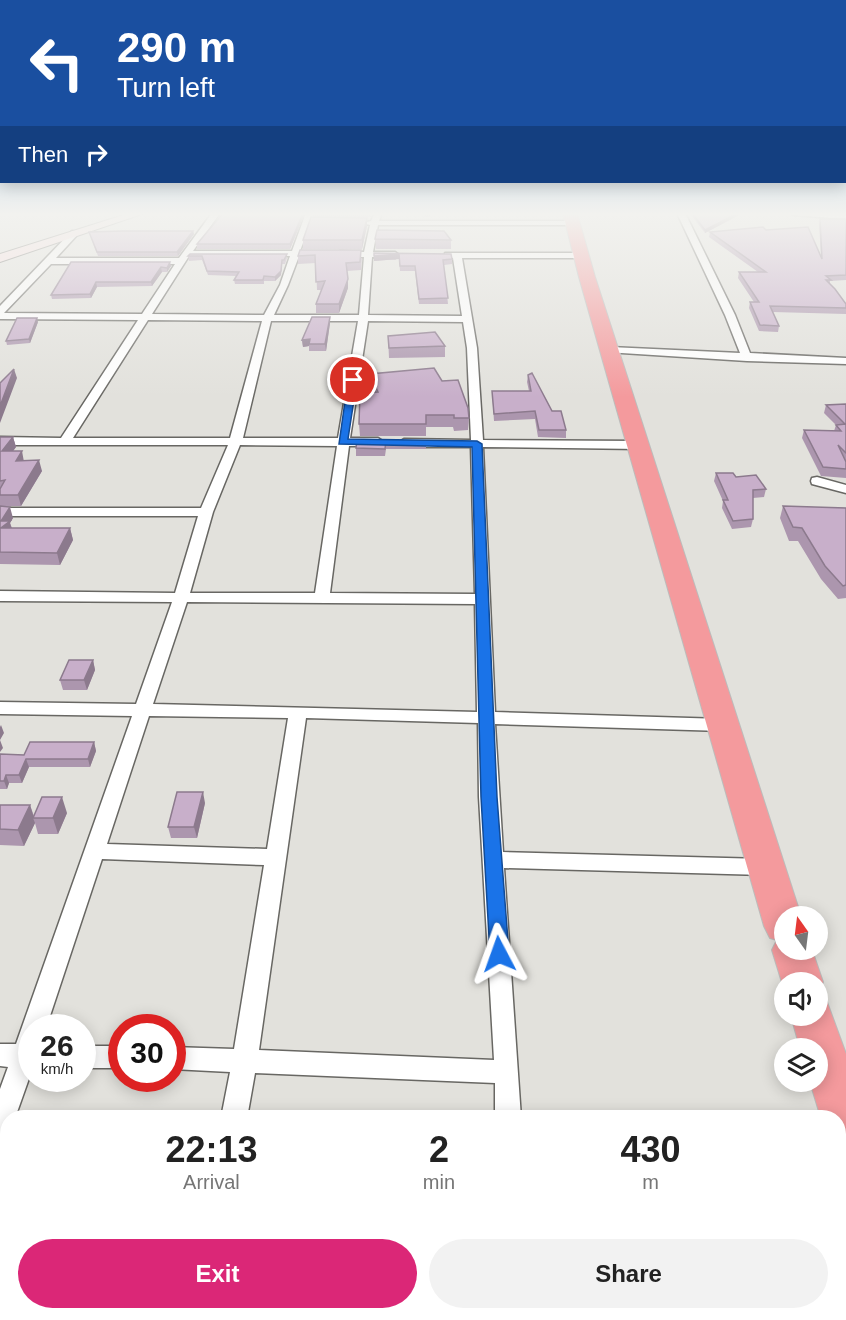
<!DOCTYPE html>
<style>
body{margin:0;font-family:Helvetica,sans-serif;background:#f2f2f2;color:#222;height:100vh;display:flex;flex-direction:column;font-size:22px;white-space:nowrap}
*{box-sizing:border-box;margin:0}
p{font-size:20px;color:#767676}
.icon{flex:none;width:33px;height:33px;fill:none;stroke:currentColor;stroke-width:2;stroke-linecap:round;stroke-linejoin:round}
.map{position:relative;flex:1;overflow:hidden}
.details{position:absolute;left:0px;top:1110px;width:846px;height:210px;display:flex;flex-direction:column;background:#fff;border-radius:24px 24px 0 0;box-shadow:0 3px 15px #0003}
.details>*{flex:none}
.hud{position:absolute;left:0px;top:0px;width:846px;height:183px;box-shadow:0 3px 15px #0003;background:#1a4fa0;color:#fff;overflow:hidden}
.needle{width:39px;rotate:346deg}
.fabs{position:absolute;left:774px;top:906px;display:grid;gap:12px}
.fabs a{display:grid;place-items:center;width:54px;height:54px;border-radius:50%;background:#fff;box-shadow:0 3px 15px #0003;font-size:30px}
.speed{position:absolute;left:18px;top:1014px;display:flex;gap:12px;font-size:30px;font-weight:700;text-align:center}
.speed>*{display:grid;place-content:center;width:78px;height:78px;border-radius:50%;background:#fff;box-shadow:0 3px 15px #0003;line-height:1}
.speed small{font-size:15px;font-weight:400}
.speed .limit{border:9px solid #d22;background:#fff;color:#111}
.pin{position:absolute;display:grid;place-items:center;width:51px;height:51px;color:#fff;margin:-26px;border:3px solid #fff;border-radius:50%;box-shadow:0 2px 6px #0007}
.me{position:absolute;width:66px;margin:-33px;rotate:356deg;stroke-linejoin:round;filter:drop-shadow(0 0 4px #0008)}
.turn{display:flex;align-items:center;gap:21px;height:126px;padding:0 18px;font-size:27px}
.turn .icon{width:78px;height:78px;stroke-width:2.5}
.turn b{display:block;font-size:42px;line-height:51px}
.then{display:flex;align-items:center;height:57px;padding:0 18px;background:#0003;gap:12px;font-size:22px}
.eta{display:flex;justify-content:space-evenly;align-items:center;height:102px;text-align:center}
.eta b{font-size:36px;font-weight:800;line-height:42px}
.button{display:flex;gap:12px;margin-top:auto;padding:12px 18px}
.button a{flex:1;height:69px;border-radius:36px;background:#db2777;color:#fff;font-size:24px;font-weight:800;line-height:69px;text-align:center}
.button a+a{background:#f2f2f2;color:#222}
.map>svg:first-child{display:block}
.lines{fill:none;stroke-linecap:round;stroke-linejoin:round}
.street-casing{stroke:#686763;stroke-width:3}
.secondary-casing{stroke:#686763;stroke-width:2}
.highway-casing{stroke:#bcbcbb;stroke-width:2}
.street{fill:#fff;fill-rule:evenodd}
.secondary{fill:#fce1e2;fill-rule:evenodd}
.highway{fill:#f49a9d;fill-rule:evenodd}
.wall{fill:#ac96ae}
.shaded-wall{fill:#8c7a8d}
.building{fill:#c8afca;stroke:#8c7a8d;stroke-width:1.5}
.route{fill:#1a73e8;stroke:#114b97;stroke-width:1.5}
</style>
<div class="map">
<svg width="846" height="1320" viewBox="0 0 846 1320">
<rect width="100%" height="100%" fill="#e2e1dc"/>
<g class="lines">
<defs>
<path id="street" d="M212 213H220L193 251H292L306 213H314L300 251 309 254 299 256 288 285 274 315H359L364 257H340L336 254 340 251 364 252 370 225 362 223 371 221 375 213H382L379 221H572L576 223 572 225H378L373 252H395L399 255 395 258 372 257 368 315 462 316 453 258 445 257V253H583L584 255 580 258H462L477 348 483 440 640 441 646 445 640 449 483 447 495 712 723 719 729 721 732 725 729 729 723 731 495 724 503 852 766 859 773 861 776 867 773 873 766 875 504 868 521 1118H495V1083L255 1073 247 1118H221L230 1072 172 1069V1047L234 1049 264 865 102 859 46 1028H32V1070L15 1118H8V1134L0 1137V1089L8 1067 0 1066V1044H16L132 716 0 714V702L136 704 172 602 0 601V591L175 593 198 516H0V508H201L228 445H0V437L61 438 138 320 0 319V306L72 231 79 233 56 258H179ZM189 256H290L280 285 264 315 152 314ZM51 264H175L142 314 4 313ZM148 320 262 321 230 438H73ZM271 321H358L338 438H243ZM368 321 463 322 467 348 471 440 404 439 398 443 404 447H471L475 594 330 593 349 446H378L384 442 378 438H350ZM240 445 337 446 315 593H190L213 512ZM187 602 475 604 477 712 153 704ZM149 716 288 718 267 849 107 844ZM306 718 478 723 479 797 494 1060 259 1050Z
M677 213H685L735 315 750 353 846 358V364L747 361 606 352 605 350 610 347 740 353 725 315Z
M789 213 846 215V219L793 215Z
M817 477 846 485V493L812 484 811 481 812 478Z
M82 1046H122V1068H82Z
M182 1312H212L210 1320H180Z
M494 1312H524V1320H494Z"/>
<path id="secondary" d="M130 213H145L0 262V254Z"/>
<path id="highway" d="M563 213H577L595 277 801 916H784V950H812L823 982 818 993V982H784V989L772 950 777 940 770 938 764 926 579 277Z
M818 999 827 1002 846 1054V1147L838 1144V1118H821L810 1082H818V1048H800L791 1016H818Z"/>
</defs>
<use href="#street" class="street-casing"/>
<use href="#secondary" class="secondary-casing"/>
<use href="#highway" class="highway-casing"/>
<use href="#street" class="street"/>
<use href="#secondary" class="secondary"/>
<use href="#highway" class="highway"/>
</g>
<path class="wall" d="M223 213H305L290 249H197V244Z
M314 213H372L371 217H315Z
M423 213H430V217H425Z
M691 213H743L705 233 691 215Z
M820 219H846V280L830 281V284L846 304V314L773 312 779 326 778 332 759 331 749 308 750 302H754L738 278 739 272H758L709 237 710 232 821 255 819 224Z
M367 226 362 249H303V240Z
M193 231 194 234 178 256H98L89 232Z
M375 239 451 240V249H376Z
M300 250 362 258 361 270 347 271 348 288 339 313H316V304L321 290H317L316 263 298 264V256Z
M374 253 452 259V264L444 265 448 304H419L415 271H400L399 259 374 261Z
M190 254 287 258 285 264H282L281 275 275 281H264V284H235L234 280 236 276 208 275 202 260 189 261 188 256Z
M71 262 171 266 167 272H162L152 286 97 287 91 298 52 299 51 295Z
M38 322 30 343 7 345 6 341Z
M330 323 326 351H309V346L303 347 302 340Z
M388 336 445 346V357L389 358Z
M370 374 442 381 469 418 468 430 454 431 453 427H426V436H360L359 424 373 392 370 385Z
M528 375 552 411 566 430V438L538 437 535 419 494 421 492 391H529L527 382Z
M846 404V478L821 476 802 438 804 430 834 431 836 425 824 413 826 405Z
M0 437H13L16 447 13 451 24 461 42 471 21 506H0Z
M357 440 426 441V449H386L385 456H356V448Z
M716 473 736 477 766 489 764 497 753 498V519L751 527 732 529 722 508 723 501 714 481Z
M0 506 13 518 10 523 12 528H70L73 540 60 565 0 564Z
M783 506 846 508V598L838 599 821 579 798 541H789L780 518Z
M93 660 95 670 87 690H63L60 680Z
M94 742 96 751 90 767H29L22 783H9L7 789H0V754L24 755Z
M205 803 197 838H171L168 827Z
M0 805H30L34 816 67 813 58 834H38L35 823 24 846 0 845Z"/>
<path class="shaded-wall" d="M303 213H305L290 249V244Z
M738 213H743L705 233V230Z
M367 218V226L362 249V240Z
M193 231 194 234 178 256 177 252Z
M399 254V259L374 261V256Z
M282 260 281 275 275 281V277Z
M170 262 171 266 167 272V268Z
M161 267 162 272 152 286 151 282Z
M348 279V288L339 313V304Z
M96 282 97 287 91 298 90 294Z
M330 317V323L326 351 325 344Z
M37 318 38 322 30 343 29 339Z
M310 339 309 346 303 347 302 340Z
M14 369 17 378 0 423V406Z
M13 437 16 447 5 462 2 451Z
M22 451 24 462 16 461Z
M39 460 42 471 21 506 18 495Z
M10 507 13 518 10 523 13 533 5 540 1 521Z
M70 528 73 540 60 565 57 553Z
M93 660 95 670 87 690 84 680Z
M1 725 4 733 0 740V727Z
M0 740 3 748 0 752Z
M94 742 96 751 90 767 88 759Z
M26 759 29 767 22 783 19 775Z
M6 775 9 783 7 789 4 781Z
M203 792 205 803 197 838 194 827Z
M62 797 67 813 58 834 53 818Z
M30 805 34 818H33L35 823 24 846 18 830Z"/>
<path class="building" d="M223 213H303L290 244H197Z
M692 213H738L705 230Z
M311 217 367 218 362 240H303Z
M820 219H846V275L826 276 831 280H826L835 289 846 304V308L770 306 779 326 760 325 750 302H759L739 272H766L710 232 763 227 766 230 808 227 822 259Z
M377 230 444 231 451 240 375 239Z
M122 231H193L177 252H97L89 232Z
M300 250H361L360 262 346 263 348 279 339 304H316L325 281 316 282 315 255 298 256Z
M374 253 451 254 452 259 443 260 448 298 419 299 415 266H400L399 254 374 256Z
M190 254H287L284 260H282L281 271 275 277 264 276 263 280H234L239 272 207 271 202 256H188Z
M71 262H170L167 268 161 267 151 282H96L90 294 51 295Z
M312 317H330L325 344H309L310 339 302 340Z
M17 318H37L29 339 6 341Z
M435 332 445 346 389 348 388 336Z
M434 368 442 381 458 380 468 408 469 418H454V415H426V424H359L360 393 378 392 370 374Z
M14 369 0 406V383Z
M532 373 552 411H561L566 430H539L535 411 494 414 492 391H531L528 375Z
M846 404V453L838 445 846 462V469L823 467 804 430 841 431 836 425 845 424 826 405Z
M0 437H13L2 451H22L16 461 39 460 18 495H0V489L5 480 0 481Z
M357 440 426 441H386L385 449 356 448Z
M716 473H733L736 477 756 475 766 489 753 490V519L733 521 723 500H728Z
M0 506 10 507 1 521H10L1 528H70L57 553 0 552Z
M783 506 846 508V585L843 586 825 566 802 528 793 527Z
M69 660H93L84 680H60Z
M30 742H94L88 759H26L19 775H6L4 781H0V754L24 755Z
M177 792H203L194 827H168Z
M42 797H62L53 818H33Z
M0 805H30L18 830 0 829Z"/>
<linearGradient id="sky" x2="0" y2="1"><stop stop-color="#8dbce3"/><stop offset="0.54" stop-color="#f2f2ef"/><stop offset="1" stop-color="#f2f2ef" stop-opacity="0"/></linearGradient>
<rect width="846" height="397" fill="url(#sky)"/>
<path class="route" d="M353 377 357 380 348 439 477 441 482 444 497 797 509 954 506 960 499 962 493 960 490 954 481 797 472 447 339 444 348 380Z"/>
</svg>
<div class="fabs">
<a><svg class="needle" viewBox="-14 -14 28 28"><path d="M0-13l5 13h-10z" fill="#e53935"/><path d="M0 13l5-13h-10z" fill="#767676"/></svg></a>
<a><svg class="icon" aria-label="sound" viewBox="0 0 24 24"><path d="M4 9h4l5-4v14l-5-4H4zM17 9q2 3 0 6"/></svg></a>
<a><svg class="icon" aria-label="layers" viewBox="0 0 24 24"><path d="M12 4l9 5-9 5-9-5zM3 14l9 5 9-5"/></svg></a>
</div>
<div class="speed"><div>26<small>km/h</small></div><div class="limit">30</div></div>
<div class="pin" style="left:353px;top:380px;background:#d93025"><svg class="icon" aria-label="arrive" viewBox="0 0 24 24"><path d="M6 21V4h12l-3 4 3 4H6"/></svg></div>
<svg class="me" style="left:499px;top:954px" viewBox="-20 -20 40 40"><path d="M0-17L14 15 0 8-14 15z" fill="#1a73e8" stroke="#fff" stroke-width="4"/></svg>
<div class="hud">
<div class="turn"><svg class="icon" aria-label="left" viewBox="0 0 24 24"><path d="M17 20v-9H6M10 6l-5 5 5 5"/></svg><div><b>290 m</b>Turn left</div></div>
<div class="then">Then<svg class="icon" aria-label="right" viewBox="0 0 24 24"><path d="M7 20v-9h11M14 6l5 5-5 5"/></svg></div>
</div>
<section class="details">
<div class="eta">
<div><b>22:13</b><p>Arrival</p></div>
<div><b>2</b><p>min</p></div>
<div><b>430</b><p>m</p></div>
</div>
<div class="button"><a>Exit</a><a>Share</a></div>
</section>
</div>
